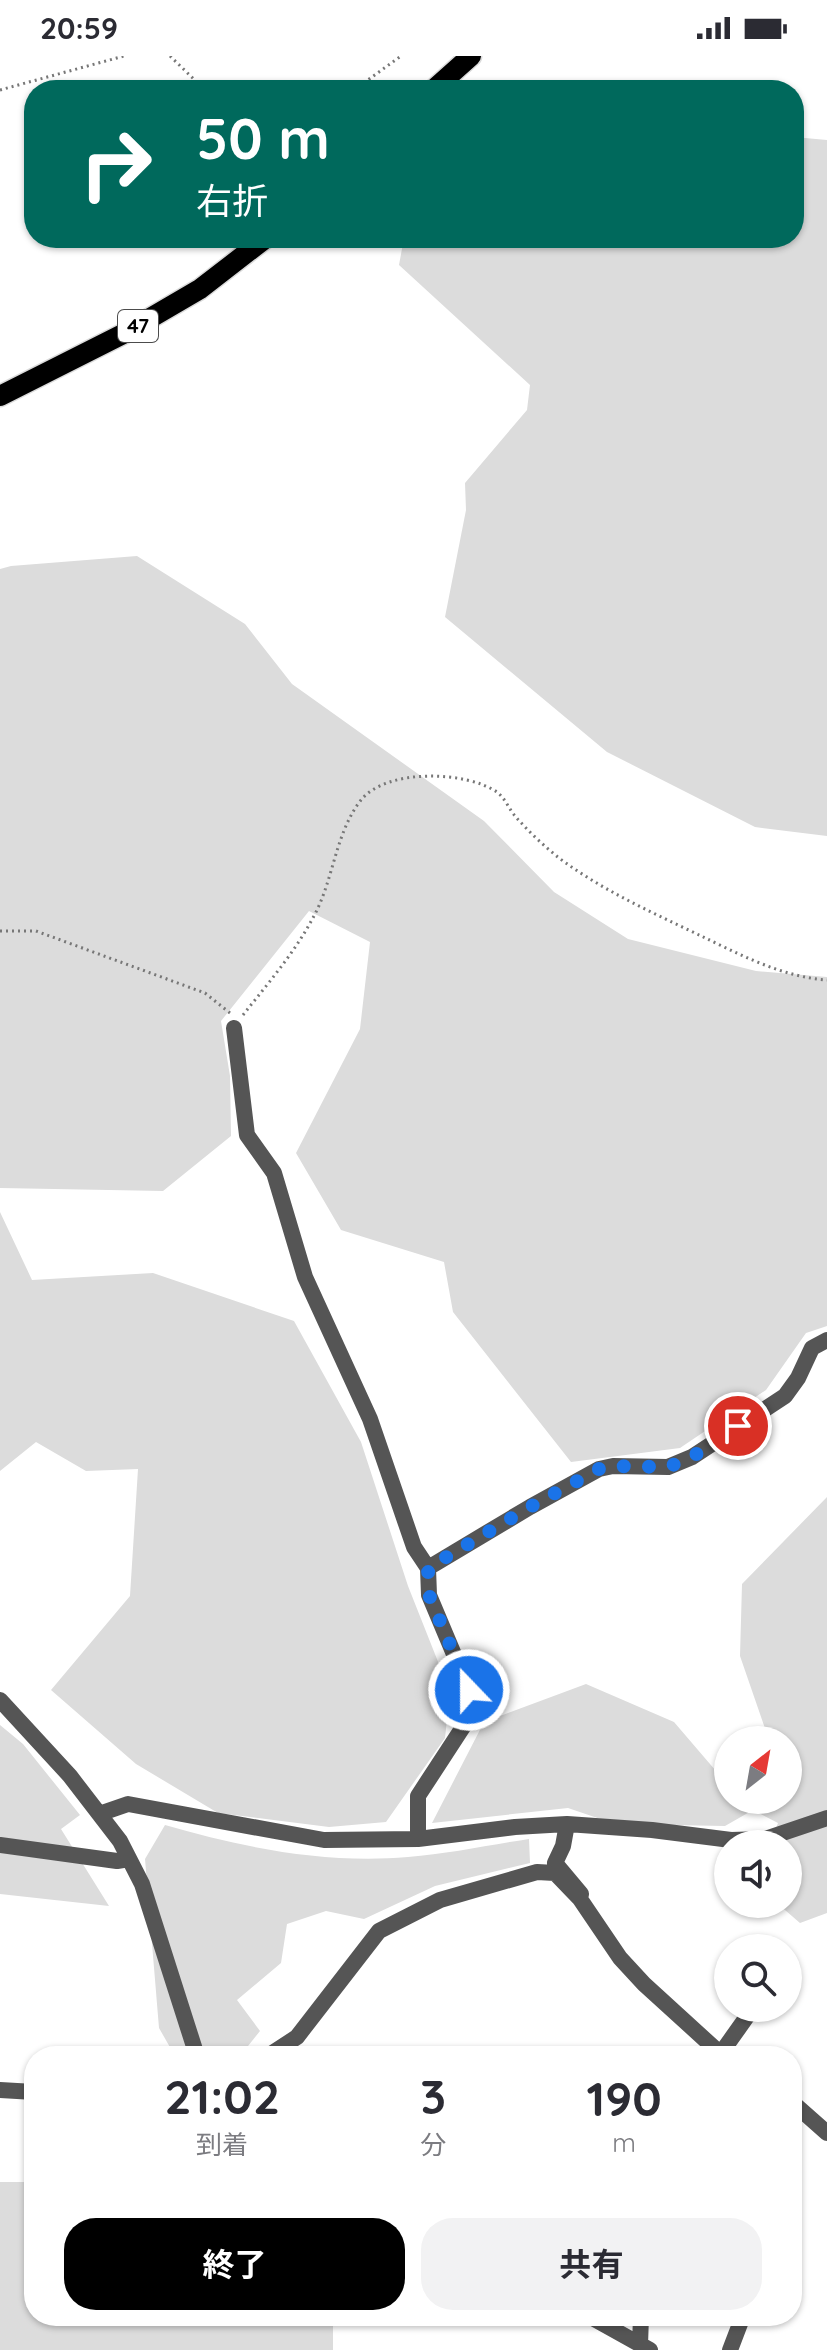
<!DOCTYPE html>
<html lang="ja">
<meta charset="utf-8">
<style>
body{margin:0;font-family:Quicksand,"Noto Sans JP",sans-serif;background:#f2f2f3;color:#2b2b33;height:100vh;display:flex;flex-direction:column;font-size:30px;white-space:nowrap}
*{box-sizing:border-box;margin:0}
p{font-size:26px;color:#7c7c81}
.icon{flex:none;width:44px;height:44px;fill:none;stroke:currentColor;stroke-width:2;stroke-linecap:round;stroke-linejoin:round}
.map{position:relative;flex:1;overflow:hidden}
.side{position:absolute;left:24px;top:1990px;width:778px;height:280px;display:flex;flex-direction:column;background:#fff;border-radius:32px;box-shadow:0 2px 6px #0004}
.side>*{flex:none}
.guide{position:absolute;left:24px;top:24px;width:780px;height:168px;border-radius:32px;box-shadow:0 2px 6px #0004;background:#00695c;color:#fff;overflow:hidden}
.needle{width:52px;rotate:31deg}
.tools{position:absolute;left:714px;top:1670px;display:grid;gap:16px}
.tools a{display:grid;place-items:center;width:88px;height:88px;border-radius:50%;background:#fff;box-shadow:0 2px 6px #0004;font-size:40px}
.pin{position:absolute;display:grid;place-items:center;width:68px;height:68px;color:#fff;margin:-34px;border:4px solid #fff;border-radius:50%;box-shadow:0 2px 8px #0007}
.me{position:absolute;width:88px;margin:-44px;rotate:338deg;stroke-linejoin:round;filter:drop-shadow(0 0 6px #0008)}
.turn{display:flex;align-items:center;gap:28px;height:168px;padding:0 40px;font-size:36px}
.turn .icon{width:104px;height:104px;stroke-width:2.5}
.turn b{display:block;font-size:56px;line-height:68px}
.eta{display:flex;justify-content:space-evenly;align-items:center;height:136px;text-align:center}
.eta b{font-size:48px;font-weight:700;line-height:56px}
.primary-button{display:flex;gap:16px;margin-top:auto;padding:16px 40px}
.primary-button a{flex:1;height:92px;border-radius:32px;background:#000;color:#fff;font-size:32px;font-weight:700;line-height:92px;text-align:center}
.primary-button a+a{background:#f2f2f3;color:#2b2b33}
.status{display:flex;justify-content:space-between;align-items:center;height:56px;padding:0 40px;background:#fff;direction:ltr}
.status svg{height:22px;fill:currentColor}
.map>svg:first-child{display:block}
.green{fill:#dcdcdc}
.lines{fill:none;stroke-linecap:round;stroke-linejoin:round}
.primary-casing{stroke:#dbdbdb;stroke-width:23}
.path{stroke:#777;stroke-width:3;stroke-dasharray:2 4;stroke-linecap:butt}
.minor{stroke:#555;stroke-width:16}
.primary{stroke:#000;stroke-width:20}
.route{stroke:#1a73e8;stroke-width:14;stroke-dasharray:0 25.2}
.labels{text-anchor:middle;stroke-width:8;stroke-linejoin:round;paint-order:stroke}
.shield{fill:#fff;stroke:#4c4c4c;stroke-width:2}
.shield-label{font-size:20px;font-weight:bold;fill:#000}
</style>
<div class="status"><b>20:59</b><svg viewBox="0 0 49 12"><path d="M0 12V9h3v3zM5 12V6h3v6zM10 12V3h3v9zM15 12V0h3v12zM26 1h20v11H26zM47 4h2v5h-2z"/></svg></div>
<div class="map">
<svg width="827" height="2294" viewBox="0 0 827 2294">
<rect width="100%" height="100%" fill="#fff"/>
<path class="green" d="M794 81 827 84V780L755 771 607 696 445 561 466 454 465 427 527 354 530 329 399 209 404 182H794Z
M137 500 245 568 292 628 484 765 554 836 628 883 756 915 827 921V1270L806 1277 766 1334 680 1392 571 1406 453 1256 444 1206 341 1174 296 1097 360 973 370 886 309 855 221 965 230 1020 231 1080 163 1135 0 1132V513L11 510Z
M0 1156 32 1224 153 1217 294 1265 361 1386 408 1530 450 1636 445 1682 386 1766 329 1771 218 1757 136 1708 51 1634 130 1540 138 1413 86 1415 36 1386 0 1415Z
M827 1441V1857L800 1867 778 1848H788V1788H770L778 1767 753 1754 725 1770 615 1768 568 1752 432 1767 484 1666 586 1628 674 1666 728 1729V1744H788V1684H769L740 1600 742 1528Z
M0 1669 23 1688 80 1759 61 1773 109 1850 0 1838Z
M165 1769C244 1792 325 1808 408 1801 448 1798 489 1789 529 1783L530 1807 435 1830 364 1863 326 1855 287 1868 281 1907 237 1944 260 1975 240 2000H175L159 1972 145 1803Z
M0 2126H34V2260H333V2294H0Z"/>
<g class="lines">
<defs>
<path id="primary" d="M433 34 471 0
M0 340 123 278 200 233 266 182"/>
</defs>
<use href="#primary" class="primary-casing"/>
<path class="path" d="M170 0 205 34
M0 34 124 0
M354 34 401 0
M0 875H36L205 937 230 957
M243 959C269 926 297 894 316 856 334 820 336 776 361 744 387 712 466 715 497 736 505 742 509 753 515 760 528 775 544 790 559 802 602 834 649 855 697 878 737 897 781 921 827 924"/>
<path class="minor" d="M234 972 247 1079 274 1117 305 1221 370 1363 414 1491 428 1512 429 1539 469 1634 465 1668 418 1740V1783
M428 1512 530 1451 599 1413 613 1410 668 1411 692 1401 785 1340 798 1322 812 1292 827 1284
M0 1644 70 1720 120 1785 142 1828 197 2000
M99 1758 128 1748 324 1784 418 1783 515 1771 567 1768 652 1774 731 1784 765 1783 827 1762
M567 1768 563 1790 555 1807 581 1838 580 1843 620 1902 644 1928 723 2000
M0 1789 117 1805 129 1803
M268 2000 297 1981 379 1875 440 1844 537 1816 555 1817 580 1843
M719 2000 753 1952
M0 2034 34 2036
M792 2046 827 2077
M589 2260 650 2294
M640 2289 641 2260
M730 2294 743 2260"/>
<use href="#primary" class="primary"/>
</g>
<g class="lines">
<path class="route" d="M469 1634 429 1539 428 1512 530 1451 599 1413 613 1410 668 1411 692 1401 738 1370"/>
</g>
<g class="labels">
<rect class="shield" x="118" y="254" width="40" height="32" rx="6"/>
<g class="shield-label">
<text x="138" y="277">47</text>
</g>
</g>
</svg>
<div class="tools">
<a><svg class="needle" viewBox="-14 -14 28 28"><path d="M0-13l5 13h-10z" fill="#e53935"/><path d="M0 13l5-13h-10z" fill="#7c7c81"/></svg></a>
<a><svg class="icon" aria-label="sound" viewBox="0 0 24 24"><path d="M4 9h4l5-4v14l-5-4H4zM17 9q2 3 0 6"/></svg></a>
<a><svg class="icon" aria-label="search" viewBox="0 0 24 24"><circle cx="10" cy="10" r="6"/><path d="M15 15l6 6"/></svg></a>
</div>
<div class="pin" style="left:738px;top:1370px;background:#d93025"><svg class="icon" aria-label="arrive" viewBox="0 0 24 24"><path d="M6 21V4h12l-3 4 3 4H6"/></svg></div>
<svg class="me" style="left:469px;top:1634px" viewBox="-20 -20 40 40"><circle r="17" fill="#1a73e8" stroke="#fff" stroke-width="3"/><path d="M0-11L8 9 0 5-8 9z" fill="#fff"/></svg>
<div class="guide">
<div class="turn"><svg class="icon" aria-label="right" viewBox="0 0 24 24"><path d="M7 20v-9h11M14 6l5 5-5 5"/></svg><div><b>50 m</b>右折</div></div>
</div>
<section class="side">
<div class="eta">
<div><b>21:02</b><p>到着</p></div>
<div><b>3</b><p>分</p></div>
<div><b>190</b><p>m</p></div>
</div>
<div class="primary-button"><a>終了</a><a>共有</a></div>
</section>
</div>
